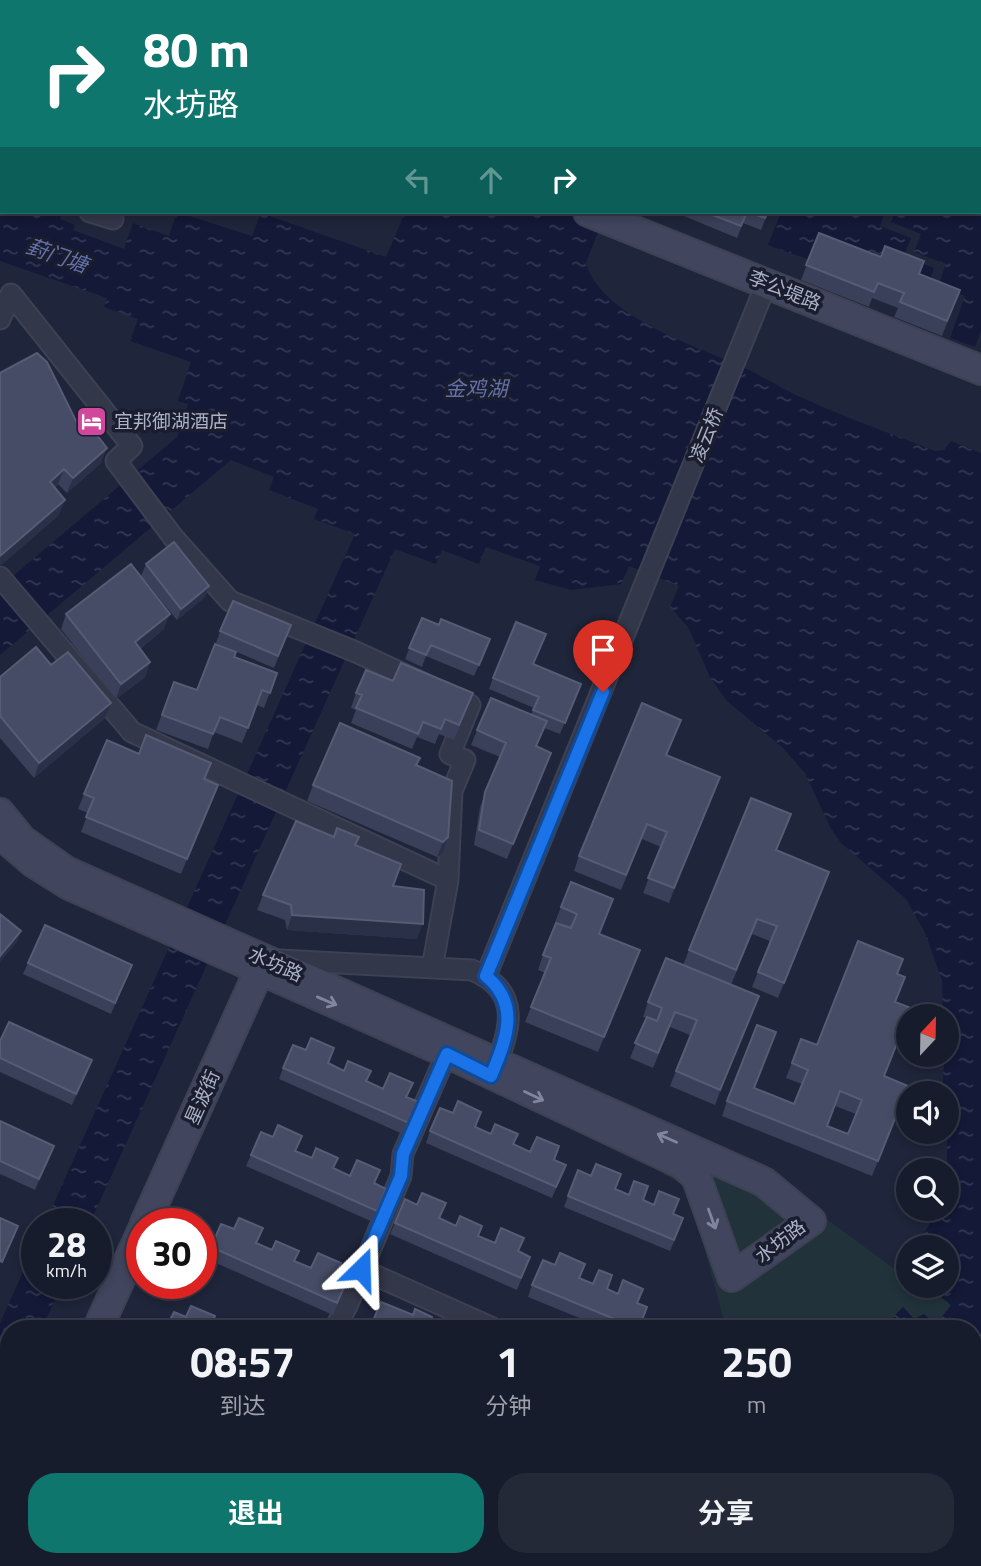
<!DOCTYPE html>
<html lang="zh">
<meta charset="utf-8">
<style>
body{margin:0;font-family:"Titillium Web","Noto Sans SC",sans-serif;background:#242938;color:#f1f3f6;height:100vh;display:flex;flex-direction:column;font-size:26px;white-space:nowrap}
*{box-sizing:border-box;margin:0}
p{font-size:23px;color:#9ea1a9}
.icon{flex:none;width:38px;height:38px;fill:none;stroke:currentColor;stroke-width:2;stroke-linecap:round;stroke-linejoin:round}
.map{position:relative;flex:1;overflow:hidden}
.drawer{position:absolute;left:0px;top:1320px;width:982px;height:247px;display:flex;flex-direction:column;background:#171c2c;border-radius:28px 28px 0 0;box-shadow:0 4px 10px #0003,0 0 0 2px #363a48}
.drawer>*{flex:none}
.hud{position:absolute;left:0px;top:0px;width:982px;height:214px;box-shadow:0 4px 10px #0003,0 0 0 2px #363a48;background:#0f766e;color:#fff;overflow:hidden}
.needle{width:46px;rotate:22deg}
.fabs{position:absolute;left:896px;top:1004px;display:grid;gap:14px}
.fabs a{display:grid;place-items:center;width:63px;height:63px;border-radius:50%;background:#171c2c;box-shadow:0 4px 10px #0003,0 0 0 2px #363a48;font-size:35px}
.speed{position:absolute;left:21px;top:1208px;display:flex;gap:14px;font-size:35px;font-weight:700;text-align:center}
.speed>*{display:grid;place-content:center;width:91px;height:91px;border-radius:50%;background:#171c2c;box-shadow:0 4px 10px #0003,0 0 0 2px #363a48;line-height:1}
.speed small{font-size:18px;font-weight:400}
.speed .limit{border:10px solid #d22;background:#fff;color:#111}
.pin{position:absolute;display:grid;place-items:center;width:60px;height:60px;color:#fff;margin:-72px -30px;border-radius:50% 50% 50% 0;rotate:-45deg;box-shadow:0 0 7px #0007}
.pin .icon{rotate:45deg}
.me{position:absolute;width:77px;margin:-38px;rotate:22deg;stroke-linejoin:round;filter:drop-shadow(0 0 5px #0008)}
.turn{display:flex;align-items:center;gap:24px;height:147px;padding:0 28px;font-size:32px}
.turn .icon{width:91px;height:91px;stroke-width:2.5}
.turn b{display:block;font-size:49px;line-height:60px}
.lanes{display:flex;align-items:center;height:66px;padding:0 28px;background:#0003;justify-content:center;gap:35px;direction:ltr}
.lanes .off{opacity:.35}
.eta{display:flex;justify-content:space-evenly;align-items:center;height:119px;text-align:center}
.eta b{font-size:42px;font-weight:700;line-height:49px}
.primary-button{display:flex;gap:14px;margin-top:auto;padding:14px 28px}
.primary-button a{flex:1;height:80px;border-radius:28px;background:#0f766e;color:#fff;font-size:28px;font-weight:700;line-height:80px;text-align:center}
.primary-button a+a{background:#242938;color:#f1f3f6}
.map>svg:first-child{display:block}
.green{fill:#21323b}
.water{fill:url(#water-ripples)}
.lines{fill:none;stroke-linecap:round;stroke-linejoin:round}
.street-casing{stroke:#3c4153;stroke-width:23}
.secondary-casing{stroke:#3c4153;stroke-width:32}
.street{stroke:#33374a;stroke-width:19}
.secondary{stroke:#41455d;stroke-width:28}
.wall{fill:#3a4059;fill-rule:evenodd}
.shaded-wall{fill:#2a3048}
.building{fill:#464c65;stroke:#565c74;stroke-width:2;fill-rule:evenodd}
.oneway{stroke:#82869d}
.route-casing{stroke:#114b97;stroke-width:18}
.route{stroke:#1a73e8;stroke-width:12}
.labels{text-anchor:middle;stroke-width:7;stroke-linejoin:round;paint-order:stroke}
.street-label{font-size:19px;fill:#adb1c7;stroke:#191d2e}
.poi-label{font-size:19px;fill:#adb1c7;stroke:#191d2e;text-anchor:start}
.water-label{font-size:21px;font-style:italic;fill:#6471a8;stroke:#191d2e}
</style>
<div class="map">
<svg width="981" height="1566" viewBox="0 0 981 1566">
<defs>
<pattern id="water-ripples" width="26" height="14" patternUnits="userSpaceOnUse" patternTransform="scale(1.75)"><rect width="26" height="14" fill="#131937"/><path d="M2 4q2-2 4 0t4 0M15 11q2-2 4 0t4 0" fill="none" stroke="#333852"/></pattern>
</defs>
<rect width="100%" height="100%" fill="#1f253a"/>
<path class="green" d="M678 1135 772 1179 896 1270 908 1280V1286H916L927 1295 932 1290 951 1305 936 1325 893 1317 895 1328H726L693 1206 681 1184 663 1174Z
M715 1558H941V1566H712Z"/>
<path class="water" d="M377 0H981V89L980 2Z
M981 189V331L975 347 950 338 965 296 938 286 946 264 914 252 921 234 891 222 895 212H980Z
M0 206 2 212H62L60 219 75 225 73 230 124 249 133 223 169 236 177 212 252 236 261 213 386 257 404 215 419 212H606L586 263C601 317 699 347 745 368 766 378 785 391 807 400 849 419 893 434 935 451L944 450 951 441 981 453V1566H941V1558H973V1328H895L893 1317 903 1307 914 1319 924 1314 936 1325 951 1305 933 1290 927 1295 916 1286H947V1248H914L928 1227 935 1209H947V1094H942L947 1017H943L942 980 925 933 906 899 841 843 830 827 805 773 782 747 726 700 710 677 688 627 670 607 679 586 629 566 621 584 571 590 535 580 540 566 486 547 479 564 442 550 436 564 395 549 90 1223H45L355 534 314 519 318 509 269 490 274 477 231 460 0 655V587L177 437 188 404 178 401 191 362 130 341 138 319 104 307 107 298 0 261Z
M781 212H885L880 226 911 238 904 256 934 268 928 287 957 298 954 305C893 281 829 269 768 245Z
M37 1241V1283H63L42 1328H9V1402L0 1422V1323Z"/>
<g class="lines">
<defs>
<path id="street" d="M31 0 47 2
M126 2V0
M0 182 2 183
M90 212 113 219
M0 319 11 294 132 446 116 461 173 537 230 601 356 652 470 705 450 754 465 760 452 791 448 880
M0 577 132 732 448 880 432 968
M280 960 472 970C524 992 510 1032 492 1074
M486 976 767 282
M361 1269 493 1328
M335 1328 347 1306 401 1176 403 1154 447 1053
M401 1558 420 1566
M575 1566 578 1558"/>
<path id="secondary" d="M181 0 183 2
M588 212 981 370
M0 813 22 840 66 871 764 1182 811 1221 732 1277 696 1176 682 1164 447 1053 69 885 34 863 0 834
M145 1223 259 971
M98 1328 142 1231
M0 1545 9 1526"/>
</defs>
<use href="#street" class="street-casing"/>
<use href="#secondary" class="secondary-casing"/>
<use href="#street" class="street"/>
<use href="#secondary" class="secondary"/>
</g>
<path class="wall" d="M0 8H2V73L0 72Z
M2 112V162L0 161V116Z
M686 212H768L761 230 743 223 737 238 684 216Z
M819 233 919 274 954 305 942 336 894 317 898 308 872 298 869 307 801 280Z
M76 421 101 463 67 493 58 484 55 488 59 515 0 566Z
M146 564 209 586 205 597 177 620 141 576Z
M66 614 164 629 140 649 150 662 145 677 116 699 61 629Z
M422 618 485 651 474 676 426 656 422 667 405 659Z
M291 625 274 668 216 643 220 631Z
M541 646 533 665 581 684 560 734 544 728 536 747 551 753 507 859 474 845 480 807 500 757 471 745 477 730 531 715 534 708 489 689 493 678Z
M234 657 277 673 264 708 257 705 242 743 214 732 208 749 156 730 174 682 197 690Z
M51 665 111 703 105 718 34 778 0 738V677Z
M393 681 467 708 454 740 439 734 435 744 417 737 412 749 351 723 356 710 351 708 356 693Z
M675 735 667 755 714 792 669 903 643 893 661 847 642 839 621 890 574 871 579 856Z
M139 754 218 785 181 874 81 832 88 813 78 809 84 794Z
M417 766 448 837 443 853 437 857 307 801 313 785Z
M785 829 777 850 824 887 778 998 752 987 770 941 752 934 731 985 759 996 715 1105 670 1086 690 1035 670 1027 653 1068 630 1058 646 1018 643 1017 648 1002 683 965 689 950Z
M356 845 393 886 417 939 287 930 285 920 257 910 263 895Z
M561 907 607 914 599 934 640 950 598 1052 525 1022 545 973 538 970 543 955 571 928 555 922Z
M28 963 132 965 111 1014 23 974Z
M897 974 895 1002 884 1076 908 1086 872 1176 722 1116 727 1101 754 1088 794 1104 802 1084 786 1078 801 1039 817 1045ZM835 1106 856 1114 848 1134 827 1126Z
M0 1041 88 1071 72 1105 0 1072Z
M328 1064 383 1089 407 1097 415 1113 405 1135 279 1079 283 1068Z
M0 1121 50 1158 35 1190 0 1174Z
M475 1127 530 1152 566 1165 552 1198 426 1143 430 1131Z
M296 1151 350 1176 375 1184 386 1189 373 1222 246 1166 251 1155Z
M615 1189 673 1214 679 1230 670 1251 564 1207 568 1196Z
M417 1205 440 1219 456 1226H482L478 1236 530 1257 517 1290 390 1234 395 1223Z
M257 1243 272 1250 299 1251 295 1261 347 1281 333 1315 207 1259 211 1247Z
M580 1279 647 1307 639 1328H604L528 1297 532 1285Z
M161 1558H214L211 1566H181Z
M260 1558H332L329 1566H287L284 1564 283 1566H263V1565L259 1562Z
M501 1558H543L539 1566H522Z"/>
<path class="shaded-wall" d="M107 448 101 463 67 493 73 478Z
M64 469 58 484 45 497 50 482Z
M65 500 59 515 0 566V556Z
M209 586 205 597 177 620 181 609Z
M170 614 164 629 129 657 135 642Z
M150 662 145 677 116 699 121 684Z
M111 703 105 718 34 778 39 763Z
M720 777 714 792 669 903 674 888Z
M218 785 213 800 181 874 187 859Z
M448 837 443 853 437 857 443 842Z
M829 872 824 887 778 998 784 983Z
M292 915 423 924 417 939 287 930Z
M21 931 17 942 0 962V956Z
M132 965 128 977 111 1014 115 1003Z
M759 996 753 1011 715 1105 720 1090Z
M92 1060 88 1071 72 1105 76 1094Z
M54 1146 50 1158 35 1190 39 1179Z
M18 1226 14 1238 0 1268 2 1262Z"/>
<path class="building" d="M0 8H2V60L0 59Z
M0 75 2 76V90L0 94Z
M980 83H981V130H980Z
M2 112V149L0 148V116Z
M705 212H747L741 226Z
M749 212H768L765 218Z
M819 233 881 257 885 246 924 261 919 274 960 290 947 321 900 302 904 293 878 283 874 292 806 265Z
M37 353 47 362 76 421 82 416 107 448 73 478 64 469 50 482 65 500 0 556V373Z
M174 542 209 586 181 609 146 564Z
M131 564 170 614 135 642 150 662 121 684 66 614Z
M233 601 291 625 278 656 220 631Z
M422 618 439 625 441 619 490 639 479 665 431 645 426 655 409 648Z
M516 622 546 634 533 664 581 684 565 723 533 710 539 697 493 678Z
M215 644 236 652 234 657 277 673 270 693 262 690 248 728 220 717 213 734 162 715 174 682 197 690Z
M36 647 51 665 68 652 111 703 39 763 0 716V677Z
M401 663 473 693 459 725 445 719 441 729 423 722 418 734 356 708 362 695 356 693 366 670 393 681Z
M491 698 547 721 536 746 551 753 513 844 479 830 485 792 506 743 477 730Z
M642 703 681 720 666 755 720 777 674 888 648 878 667 832 647 824 626 875 579 856Z
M340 723 420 758 416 765 452 781 448 837 443 842 313 785Z
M146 735 211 763 204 779 218 785 187 859 86 817 94 798 84 794 107 740 139 754Z
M751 798 791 814 776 850 829 872 784 983 758 972 777 926 757 919 736 970 689 950Z
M296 821 334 837 337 828 359 837 355 845 401 864 393 886 424 890 423 924 292 915 291 905 263 895Z
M571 882 613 899 599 934 640 950 604 1037 531 1007 551 958 543 955 556 923 571 928 577 914 561 907Z
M0 914 21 931 0 956Z
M45 925 132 965 115 1003 28 963Z
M858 941 903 959 897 974 905 977 895 1002 911 1008 884 1076 908 1086 878 1161 727 1101 757 1025 776 1032 754 1088 794 1104 808 1070 792 1063 801 1039 817 1045ZM840 1091 862 1100 848 1134 827 1126Z
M666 958 759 996 720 1090 676 1071 697 1020 675 1012 658 1053 635 1043 647 1017 657 1021 662 1008 648 1002Z
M9 1022 92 1060 76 1094 0 1058V1041Z
M311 1038 334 1048 328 1063 344 1071 348 1061 371 1071 366 1081 383 1089 390 1073 413 1083 406 1097 419 1102 409 1123 283 1068 293 1045 306 1050Z
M458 1101 481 1112 475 1127 491 1134 495 1124 518 1134 513 1144 530 1152 537 1137 559 1146 554 1160 566 1165 556 1187 430 1131 440 1108 453 1113Z
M0 1121 54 1146 39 1179 0 1161Z
M278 1125 302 1136 295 1151 312 1158 316 1148 338 1158 333 1168 350 1176 357 1160 380 1170 374 1183 386 1189 377 1211 251 1155 261 1132 273 1137Z
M596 1164 621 1174 615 1189 629 1195 634 1181 648 1186 643 1200 654 1205 659 1191 679 1199 673 1214 683 1218 674 1240 568 1196 578 1170 591 1176Z
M422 1193 446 1203 439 1218 456 1226 460 1216 482 1226 478 1236 495 1243 501 1228 524 1238 518 1251 530 1257 521 1278 395 1223 405 1199 417 1205Z
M0 1218 18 1226 2 1262 0 1261Z
M239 1218 263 1228 256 1243 272 1250 276 1241 299 1251 294 1261 311 1268 318 1253 341 1263 335 1276 347 1281 337 1303 211 1247 221 1224 234 1229Z
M560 1253 585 1264 579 1278 593 1284 599 1270 612 1275 607 1289 618 1294 623 1280 643 1289 637 1303 647 1307 639 1328H636L532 1285 543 1260 555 1265Z
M381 1302 413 1315 415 1309 432 1317 428 1328H370Z
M191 1306 215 1316 209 1328H166L174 1312 186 1317Z
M686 1324 688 1328H674Z
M192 1558H213L210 1566Z
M266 1558H286L282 1566H277L265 1561Z
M299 1558H332L329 1566H297L300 1558Z
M636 1558H653L669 1563 671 1558H674L689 1562 687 1566H633Z
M362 1560 377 1566H360Z"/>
<defs><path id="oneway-shaft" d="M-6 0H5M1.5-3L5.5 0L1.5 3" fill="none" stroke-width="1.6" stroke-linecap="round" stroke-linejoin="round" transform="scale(1.75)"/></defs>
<g class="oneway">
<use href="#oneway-shaft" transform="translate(327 1001) rotate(23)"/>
<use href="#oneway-shaft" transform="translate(534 1096) rotate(25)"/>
<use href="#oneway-shaft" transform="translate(667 1138) rotate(-156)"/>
<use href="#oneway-shaft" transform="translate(712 1219) rotate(70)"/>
</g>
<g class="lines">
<defs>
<path id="route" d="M361 1269 401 1176 403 1154 447 1054 491 1076C506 1040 521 1005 486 976L603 692"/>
</defs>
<use href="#route" class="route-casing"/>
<use href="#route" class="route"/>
</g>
<defs>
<symbol id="hotel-square" viewBox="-11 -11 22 22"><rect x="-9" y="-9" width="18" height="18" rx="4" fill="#d1479c" stroke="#191d2e"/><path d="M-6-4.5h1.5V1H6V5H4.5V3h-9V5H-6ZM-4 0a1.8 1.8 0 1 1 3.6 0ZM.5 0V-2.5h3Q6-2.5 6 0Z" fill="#fff"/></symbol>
</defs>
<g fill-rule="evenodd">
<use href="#hotel-square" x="74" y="404" width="35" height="35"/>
</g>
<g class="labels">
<g class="street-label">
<text transform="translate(785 290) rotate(22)" y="7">李公堤路</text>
<text transform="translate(706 435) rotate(-68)" y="7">凌云桥</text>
<text transform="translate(276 964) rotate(24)" y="7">水坊路</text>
<text transform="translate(202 1097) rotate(-66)" y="7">星波街</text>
<text transform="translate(780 1241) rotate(-38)" y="7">水坊路</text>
</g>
<g class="poi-label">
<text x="114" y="428">宜邦御湖酒店</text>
</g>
<g class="water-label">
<text transform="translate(57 256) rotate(19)" y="7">葑门塘</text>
<text x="476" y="396">金鸡湖</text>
</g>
</g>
</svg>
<div class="fabs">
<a><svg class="needle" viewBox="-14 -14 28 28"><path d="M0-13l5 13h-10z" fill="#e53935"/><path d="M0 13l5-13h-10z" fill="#9ea1a9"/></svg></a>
<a><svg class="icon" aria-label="sound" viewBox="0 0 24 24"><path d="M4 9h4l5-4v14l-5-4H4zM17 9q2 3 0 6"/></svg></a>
<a><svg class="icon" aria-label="search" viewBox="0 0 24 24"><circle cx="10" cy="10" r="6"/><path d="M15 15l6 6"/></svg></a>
<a><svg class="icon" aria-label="layers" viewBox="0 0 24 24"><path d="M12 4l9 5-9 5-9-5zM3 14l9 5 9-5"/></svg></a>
</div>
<div class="speed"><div>28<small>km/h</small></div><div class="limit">30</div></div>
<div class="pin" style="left:603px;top:692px;background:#d93025"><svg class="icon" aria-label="arrive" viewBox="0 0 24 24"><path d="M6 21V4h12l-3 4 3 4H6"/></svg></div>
<svg class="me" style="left:361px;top:1269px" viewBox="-20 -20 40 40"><path d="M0-17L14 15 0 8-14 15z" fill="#1a73e8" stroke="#fff" stroke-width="4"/></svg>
<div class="hud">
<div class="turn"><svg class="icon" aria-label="right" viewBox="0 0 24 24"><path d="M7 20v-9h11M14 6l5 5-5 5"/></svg><div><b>80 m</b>水坊路</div></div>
<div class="lanes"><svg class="icon off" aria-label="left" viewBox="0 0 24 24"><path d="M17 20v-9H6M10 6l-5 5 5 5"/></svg><svg class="icon off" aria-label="ahead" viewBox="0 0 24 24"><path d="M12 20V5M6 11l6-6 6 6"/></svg><svg class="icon" aria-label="right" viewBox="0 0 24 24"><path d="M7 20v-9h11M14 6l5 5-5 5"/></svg></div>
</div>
<section class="drawer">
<div class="eta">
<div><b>08:57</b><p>到达</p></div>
<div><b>1</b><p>分钟</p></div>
<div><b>250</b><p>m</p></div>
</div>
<div class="primary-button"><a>退出</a><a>分享</a></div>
</section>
</div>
